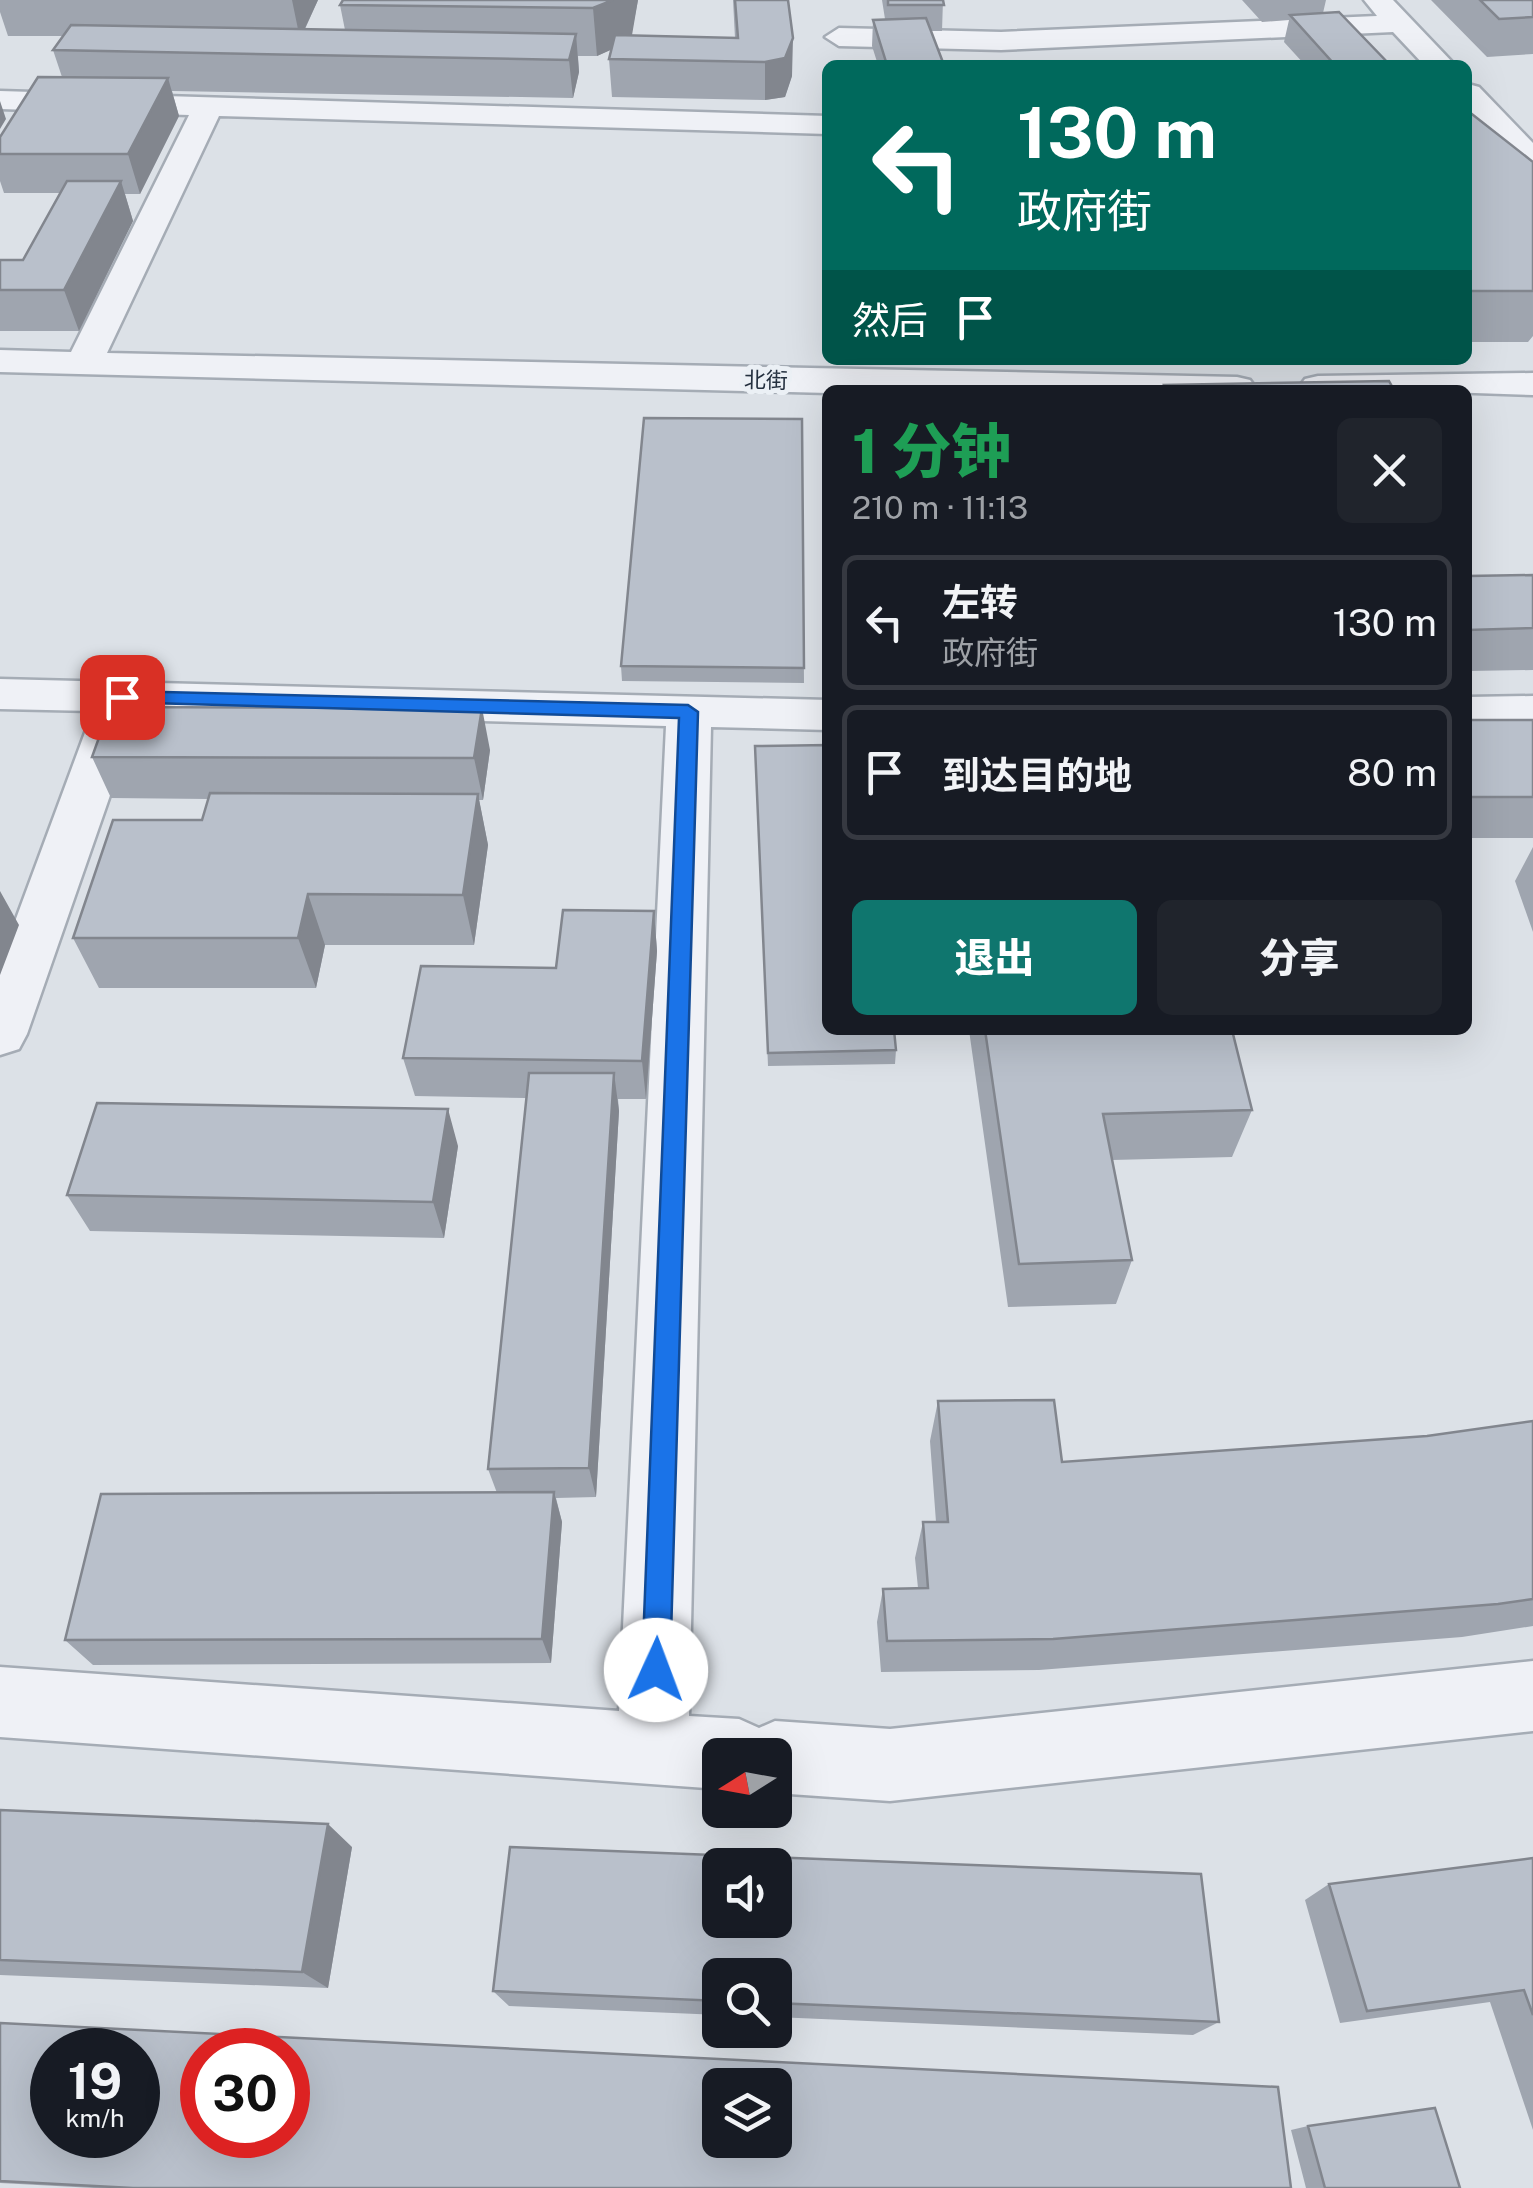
<!DOCTYPE html>
<html lang="zh">
<meta charset="utf-8">
<style>
body{margin:0;font-family:"Public Sans","Noto Sans SC",sans-serif;background:#20242c;color:#f1f3f6;height:100vh;display:flex;flex-direction:column;font-size:38px;white-space:nowrap}
*{box-sizing:border-box;margin:0}
p{font-size:32px;color:#9ea1a6}
.icon{flex:none;width:55px;height:55px;fill:none;stroke:currentColor;stroke-width:2;stroke-linecap:round;stroke-linejoin:round}
.map{position:relative;flex:1;overflow:hidden}
.drawer{position:absolute;left:822px;top:385px;width:650px;height:650px;display:flex;flex-direction:column;background:#171b24;border-radius:15px;box-shadow:0 10px 40px #0002}
.drawer>*{flex:none}
.banner{position:absolute;left:822px;top:60px;width:650px;height:305px;border-radius:15px;box-shadow:0 10px 40px #0002;background:#00695c;color:#fff;overflow:hidden}
.needle{width:65px;rotate:259deg}
.fabs{position:absolute;left:702px;top:1738px;display:grid;gap:20px}
.fabs a{display:grid;place-items:center;width:90px;height:90px;border-radius:15px;background:#171b24;box-shadow:0 10px 40px #0002;font-size:50px}
.speed{position:absolute;left:30px;top:2028px;display:flex;gap:20px;font-size:50px;font-weight:700;text-align:center}
.speed>*{display:grid;place-content:center;width:130px;height:130px;border-radius:50%;background:#171b24;box-shadow:0 10px 40px #0002;line-height:1}
.speed small{font-size:25px;font-weight:400}
.speed .limit{border:15px solid #d22;background:#fff;color:#111}
.pin{position:absolute;display:grid;place-items:center;width:85px;height:85px;color:#fff;margin:-42px;border-radius:20px;box-shadow:0 5px 15px #0006}
.me{position:absolute;width:110px;margin:-55px;rotate:2deg;stroke-linejoin:round;filter:drop-shadow(0 0 8px #0008)}
.turn{display:flex;align-items:center;gap:35px;height:210px;padding:0 30px;font-size:45px}
.turn .icon{width:130px;height:130px;stroke-width:2.5}
.turn b{display:block;font-size:70px;line-height:85px}
.then{display:flex;align-items:center;height:95px;padding:0 30px;background:#0003;gap:20px;font-size:38px}
.round{display:grid;place-items:center;flex:none;width:105px;height:105px;border-radius:15px;background:#20242c}
.headline{display:flex;align-items:center;justify-content:space-between;height:170px;padding:0 30px}
h1{font-size:60px;font-weight:800;line-height:75px;color:#1e9e55}
.primary-button{display:flex;gap:20px;margin-top:auto;padding:20px 30px}
.primary-button a{flex:1;height:115px;border-radius:15px;background:#0f766e;color:#fff;font-size:40px;font-weight:800;line-height:115px;text-align:center}
.primary-button a+a{background:#20242c;color:#f1f3f6}
ul{padding:0;list-style:none}
li{display:flex;align-items:center;gap:30px;height:135px;margin:0 20px 15px;padding:0 10px;border:5px solid #363941;border-radius:15px}
li div{flex:1}
li b{display:block;font-size:38px}
li em{font-style:normal}
.map>svg:first-child{display:block}
.lines{fill:none;stroke-linecap:round;stroke-linejoin:round}
.minor-casing{stroke:#a5acb5;stroke-width:5}
.minor{fill:#eff1f6;fill-rule:evenodd}
.wall{fill:#9fa5af;fill-rule:evenodd}
.shaded-wall{fill:#82868e}
.building{fill:#b9c0cb;stroke:#82868e;stroke-width:2.5;fill-rule:evenodd}
.route{fill:#1a73e8;stroke:#114b97;stroke-width:2.5}
.labels{text-anchor:middle;stroke-width:10;stroke-linejoin:round;paint-order:stroke}
.far-street-label{font-size:22px;fill:#24303f;stroke:#ebf0f5}
</style>
<div class="map">
<svg width="1533" height="2188" viewBox="0 0 1533 2188">
<rect width="100%" height="100%" fill="#dce1e7"/>
<g class="lines">
<defs>
<path id="minor" d="M1364 0H1393L1455 65H1424L1393 32 1001 50 839 46 825 37 839 28 1001 32 1377 16Z
M1468 84 1479 87 1533 143V171L1522 168 1468 110Z
M0 91 828 116V134L219 116 107 353 1237 377 1250 380 1256 388 828 393 0 372V350L71 352 189 115 0 109Z
M1533 373V395L1299 387 1305 379 1318 376Z
M0 679 828 700V730L711 727 689 1716 739 1719 759 1728 775 1721 890 1729 1533 1661V1731L890 1801 775 1793V1755H720V1789L0 1737V1667L619 1711 666 726 139 712 27 1034 19 1049 0 1055V962L93 711 0 709Z
M1533 696V726L1468 727V697Z"/>
</defs>
<use href="#minor" class="minor-casing"/>
<use href="#minor" class="minor"/>
</g>
<path class="wall" d="M0 0H318L305 29 345 30 340 5 638 0 631 36 735 38 733 0H788L792 76 785 97 765 100 612 97 609 59 612 49 597 56H578L579 72 573 98 172 91 179 116 140 194H125L133 221 79 331H0V260H23L60 193H4L0 181V154L62 77 53 50 63 36H8L0 12Z
M882 0H943L942 31H931L944 65H878L872 46 873 20 885 19Z
M1242 0H1326L1323 13 1390 65H1305L1284 42 1289 20 1262 22Z
M1431 0H1533V54L1487 57Z
M1468 111 1533 162V336L1528 342H1468Z
M802 419 804 683 622 681 621 666Z
M1533 575V670L1468 671V576Z
M1468 720H1533V838H1468Z
M755 746 896 1050 895 1064 768 1066Z
M490 750 483 800H479L488 845 474 945H325L316 988H99L73 938 202 820 208 799 111 798 92 757Z
M1533 847V932L1515 881Z
M654 911 657 951 646 1099H618L619 1111 596 1497 556 1498 562 1522 551 1663 93 1665 65 1640 497 1493 488 1469 526 1098 415 1096 403 1058Z
M969 1030H1232L1252 1110 1232 1157 1112 1160 1132 1260 1116 1304 1008 1307Z
M458 1146 444 1238 90 1231 67 1195Z
M938 1401 1062 1462 1427 1436 1533 1421V1626L1462 1637 1039 1670 881 1672 877 1622 883 1589 918 1588 915 1558 923 1522H936L930 1441Z
M0 1810 352 1847 328 1988 0 1975Z
M510 1847 1201 1874 1219 2022 1193 2035 775 2017V1975H720V2015L509 2006 493 1991ZM720 1865H775V1920H720Z
M1533 1858V2130L1490 2002 1340 2023 1305 1900 1329 1884Z
M0 2023 1291 2188H94L0 2183Z
M1308 2126 1460 2188H1306L1291 2130Z"/>
<path class="shaded-wall" d="M292 0H318L300 39Z
M613 0H638L631 41 597 56 593 8Z
M576 34 579 72 573 98 569 60Z
M793 38 792 76 785 97 765 100V62Z
M168 78 179 116 140 194 128 154Z
M0 101 6 119 0 129Z
M121 181 133 221 79 331 64 290Z
M482 708 490 750 483 800 474 758Z
M478 794 488 845 474 945 463 895Z
M0 891 19 925 0 975Z
M308 894 325 945 316 988 298 938Z
M654 911 657 951 646 1099 642 1061Z
M614 1073 619 1111 596 1497 589 1468Z
M448 1109 458 1146 444 1238 433 1202Z
M554 1492 562 1522 551 1663 542 1639Z
M328 1824 352 1847 328 1988 302 1972Z"/>
<path class="building" d="M343 0H613L593 8 340 5Z
M735 0H788L793 38 785 58 765 62 609 59 615 35 738 38Z
M888 0H943L944 5H888Z
M1480 0H1533V17L1499 19Z
M1339 12 1390 65H1335L1290 15Z
M926 18 944 65H887L873 20Z
M71 25 576 34 569 60 53 50Z
M38 77 168 78 128 154H0V137Z
M1468 111 1533 162V291H1468Z
M67 181H121L64 290H0V260H23Z
M1389 381 1394 390H1166L1164 385Z
M1095 389 1096 390H1023Z
M644 418 802 419 804 668 621 666Z
M1533 575V628L1468 630V576Z
M110 707 482 708 474 758 92 757Z
M1468 720H1533V797H1471L1468 787Z
M828 745V1030H894L896 1050 768 1053 755 746Z
M210 793 478 794 463 895 308 894 298 938H73L113 820H202Z
M563 910 654 911 642 1061 403 1058 421 966 556 968Z
M985 1030H1232L1252 1110 1103 1114 1132 1260 1019 1264Z
M529 1073H614L589 1468 488 1469Z
M97 1103 448 1109 433 1202 67 1195Z
M1054 1400 1062 1462 1427 1436 1533 1421V1599L1498 1604 1053 1639 887 1641 883 1589 928 1588 923 1522H948L938 1401Z
M554 1492 542 1639 65 1640 101 1494Z
M0 1810 328 1824 302 1972 0 1960Z
M510 1847 1201 1874 1219 2022 775 2003V1975H720V2001L493 1991ZM720 1865H775V1920H720Z
M1533 1858V2015L1524 1990 1367 2011 1329 1884Z
M0 2023 1278 2087 1291 2188H133L0 2181ZM52 2050H138V2135H52ZM202 2050H288V2135H202ZM720 2085H775V2140H720Z
M1435 2108 1460 2188H1325L1308 2126Z"/>
<path class="route" d="M122 691 688 705 698 712 670 1670 666 1680 656 1684 646 1680 642 1670 679 718 115 702 112 697Z"/>
<g class="labels">
<g class="far-street-label">
<text transform="translate(766 380) rotate(1)" y="8">北街</text>
</g>
</g>
</svg>
<div class="fabs">
<a><svg class="needle" viewBox="-14 -14 28 28"><path d="M0-13l5 13h-10z" fill="#e53935"/><path d="M0 13l5-13h-10z" fill="#9ea1a6"/></svg></a>
<a><svg class="icon" aria-label="sound" viewBox="0 0 24 24"><path d="M4 9h4l5-4v14l-5-4H4zM17 9q2 3 0 6"/></svg></a>
<a><svg class="icon" aria-label="search" viewBox="0 0 24 24"><circle cx="10" cy="10" r="6"/><path d="M15 15l6 6"/></svg></a>
<a><svg class="icon" aria-label="layers" viewBox="0 0 24 24"><path d="M12 4l9 5-9 5-9-5zM3 14l9 5 9-5"/></svg></a>
</div>
<div class="speed"><div>19<small>km/h</small></div><div class="limit">30</div></div>
<div class="pin" style="left:122px;top:697px;background:#d93025"><svg class="icon" aria-label="arrive" viewBox="0 0 24 24"><path d="M6 21V4h12l-3 4 3 4H6"/></svg></div>
<svg class="me" style="left:656px;top:1670px" viewBox="-20 -20 40 40"><circle r="19" fill="#fff"/><path d="M0-13L10 11 0 6-10 11z" fill="#1a73e8"/></svg>
<div class="banner">
<div class="turn"><svg class="icon" aria-label="left" viewBox="0 0 24 24"><path d="M17 20v-9H6M10 6l-5 5 5 5"/></svg><div><b>130 m</b>政府街</div></div>
<div class="then">然后<svg class="icon" aria-label="arrive" viewBox="0 0 24 24"><path d="M6 21V4h12l-3 4 3 4H6"/></svg></div>
</div>
<section class="drawer">
<div class="headline"><div><h1>1 分钟</h1><p>210 m · 11:13</p></div><a class="round"><svg class="icon" aria-label="close" viewBox="0 0 24 24"><path d="M6 6l12 12M18 6L6 18"/></svg></a></div>
<ul>
<li><svg class="icon" aria-label="left" viewBox="0 0 24 24"><path d="M17 20v-9H6M10 6l-5 5 5 5"/></svg><div><b>左转</b><p>政府街</p></div><em>130 m</em></li>
<li><svg class="icon" aria-label="arrive" viewBox="0 0 24 24"><path d="M6 21V4h12l-3 4 3 4H6"/></svg><div><b>到达目的地</b></div><em>80 m</em></li>
</ul>
<div class="primary-button"><a>退出</a><a>分享</a></div>
</section>
</div>
